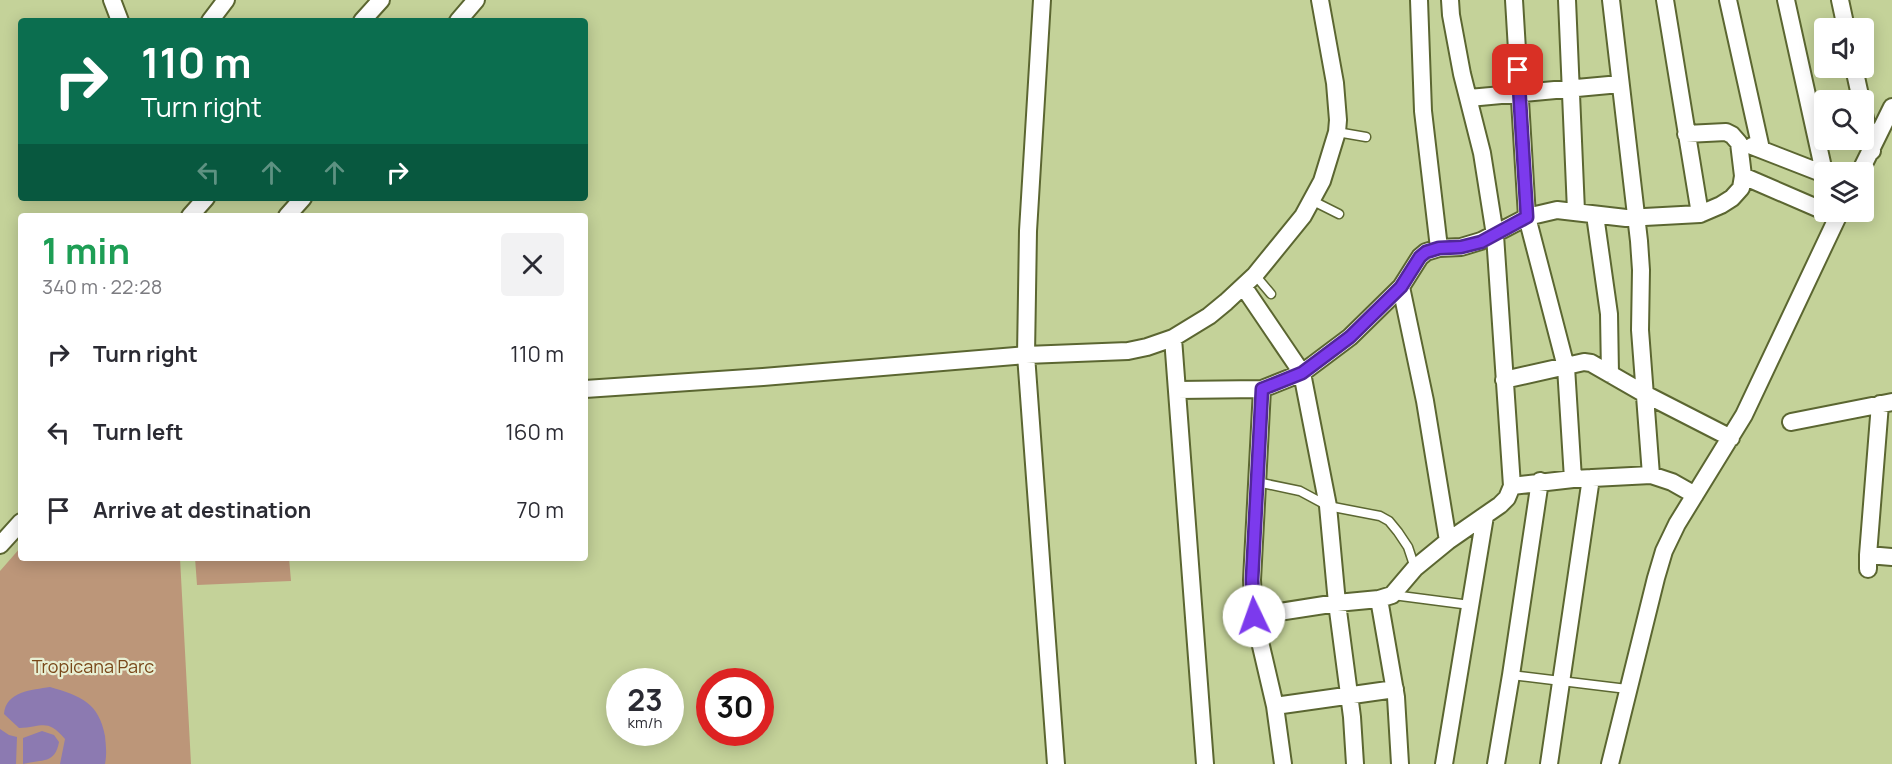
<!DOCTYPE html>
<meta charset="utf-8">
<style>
body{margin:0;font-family:Manrope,sans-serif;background:#f2f2f3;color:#2b2b33;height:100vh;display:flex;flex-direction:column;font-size:22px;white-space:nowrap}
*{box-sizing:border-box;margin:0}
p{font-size:20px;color:#7c7c81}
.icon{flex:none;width:33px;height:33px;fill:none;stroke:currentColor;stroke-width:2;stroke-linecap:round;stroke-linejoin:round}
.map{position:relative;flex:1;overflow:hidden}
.sheet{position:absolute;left:18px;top:213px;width:570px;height:348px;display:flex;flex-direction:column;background:#fff;border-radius:6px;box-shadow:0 3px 15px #0003}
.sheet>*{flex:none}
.guide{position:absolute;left:18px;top:18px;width:570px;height:183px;border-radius:6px;box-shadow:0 3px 15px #0003;background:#0b6e4f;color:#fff;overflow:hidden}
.tools{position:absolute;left:1814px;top:18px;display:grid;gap:12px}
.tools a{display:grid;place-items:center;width:60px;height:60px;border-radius:6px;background:#fff;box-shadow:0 3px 15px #0003;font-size:30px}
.speed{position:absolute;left:606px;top:668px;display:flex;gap:12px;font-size:30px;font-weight:700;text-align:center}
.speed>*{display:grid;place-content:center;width:78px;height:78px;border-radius:50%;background:#fff;box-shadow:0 3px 15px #0003;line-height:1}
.speed small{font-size:15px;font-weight:400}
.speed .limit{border:9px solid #d22;background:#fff;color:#111}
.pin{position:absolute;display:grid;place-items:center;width:51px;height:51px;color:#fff;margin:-26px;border-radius:12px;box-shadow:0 3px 9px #0006}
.me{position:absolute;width:66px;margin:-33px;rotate:357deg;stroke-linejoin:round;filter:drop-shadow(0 0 4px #0008)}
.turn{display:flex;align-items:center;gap:21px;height:126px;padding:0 24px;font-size:27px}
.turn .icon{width:78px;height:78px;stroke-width:2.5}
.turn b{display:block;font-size:42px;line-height:51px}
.lanes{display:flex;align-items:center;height:57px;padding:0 24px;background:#0003;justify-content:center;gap:30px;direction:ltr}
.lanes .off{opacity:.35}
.round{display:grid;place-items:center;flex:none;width:63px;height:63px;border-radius:6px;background:#f2f2f3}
.summary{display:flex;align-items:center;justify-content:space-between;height:102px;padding:0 24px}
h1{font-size:36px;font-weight:700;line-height:45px;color:#1e9e55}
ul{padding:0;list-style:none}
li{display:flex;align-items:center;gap:18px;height:78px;padding:0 24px}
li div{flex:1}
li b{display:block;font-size:22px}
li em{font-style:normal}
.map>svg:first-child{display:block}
.green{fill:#bc9679}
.water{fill:#8c7ab1}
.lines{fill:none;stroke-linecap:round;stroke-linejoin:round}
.lane-casing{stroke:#5b6631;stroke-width:11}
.street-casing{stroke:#5b6631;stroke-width:20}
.lane{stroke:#fff;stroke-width:8}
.street{stroke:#fff;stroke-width:16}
.route-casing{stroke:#51269a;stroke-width:15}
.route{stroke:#7c3aed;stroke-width:10}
.labels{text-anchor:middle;stroke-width:4.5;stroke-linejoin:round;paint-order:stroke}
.park-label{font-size:18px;fill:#794719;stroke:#e8efd3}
</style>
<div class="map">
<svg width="1892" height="764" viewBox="0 0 1892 764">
<rect width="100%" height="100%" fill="#c4d299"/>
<path class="green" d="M21 547V558H180L191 764H0V571Z
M195 558H289L291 581 197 585Z"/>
<path class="water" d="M50 687C81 696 99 703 105 736 106 747 107 754 105 764H60L65 739C47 718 43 727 19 728L4 714C6 691 32 690 50 687Z
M0 729 9 735 17 737 16 764H0Z
M42 731 54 735 59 742C55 764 43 759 23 764V738Z"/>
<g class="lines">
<defs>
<path id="lane" d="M1337 132 1366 137
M1313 201 1339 214
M1255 275 1271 294
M1257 482 1300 491 1328 506 1380 516 1389 521 1398 532 1408 547 1415 568
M1393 595 1470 605
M1511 675 1627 689"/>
<path id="street" d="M112 0 120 21
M1042 0 1028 231 1026 355 1056 764
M1419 0 1423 111 1439 248
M1514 0 1527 217 1566 367 1573 479
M1567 0 1576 211
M1611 0 1639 241 1641 270 1640 330 1651 475
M1665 0 1700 214
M1728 0 1761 149
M1786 0 1824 172
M1840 0 1846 28
M210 21 226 0
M362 21 381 0
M458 21 476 0
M1854 68 1861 100
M1469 98 1620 84
M1863 109 1872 151
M1752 146 1824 174
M1860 172 1892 107
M1743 176 1824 211
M1595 215 1609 314 1610 374
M190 216 206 198
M287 216 303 198
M1243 286 1302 373 1328 506 1337 603 1352 717 1355 764
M1401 287 1425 401 1448 541
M1173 338 1205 764
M1504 380 1584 362 1591 363 1645 394 1731 438
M585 389 763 377 1026 355 1128 351 1147 347 1173 338 1209 316 1226 302 1255 275 1303 216 1322 181 1337 132 1338 120 1335 83 1320 0
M1262 389 1252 580 1254 616 1337 603 1379 599 1392 595 1415 568 1448 541 1500 505 1507 498 1512 486 1495 235 1482 153 1462 74 1451 15 1450 0
M1177 390 1262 389 1302 373 1350 337 1401 287 1420 257 1426 252 1439 248 1461 247 1481 241 1527 217 1557 210 1626 218 1700 214 1721 205 1732 198 1741 188 1743 176 1739 143 1732 135 1726 132 1686 134
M1791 422 1892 402
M1512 486 1573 479 1651 475 1672 482 1695 495
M0 545 21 522
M1868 555 1892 557
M1868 569V555L1880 404
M1379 599 1396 697 1400 764
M1254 616 1275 706 1283 764
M1275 706 1395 689
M1444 764 1485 516
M1496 764 1511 675 1540 481
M1549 764 1591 478
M1610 764 1656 578 1664 551 1677 524 1744 415 1840 212"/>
</defs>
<use href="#lane" class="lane-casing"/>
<use href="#street" class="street-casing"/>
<use href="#lane" class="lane"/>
<use href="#street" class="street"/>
</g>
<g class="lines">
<defs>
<path id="route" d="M1254 616 1252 580 1262 389 1302 373 1350 337 1401 287 1420 257 1426 252 1439 248 1461 247 1481 242 1527 217 1518 70"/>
</defs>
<use href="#route" class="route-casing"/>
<use href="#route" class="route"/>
</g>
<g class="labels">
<g class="park-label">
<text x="93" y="673">Tropicana Parc</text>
</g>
</g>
</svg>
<div class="tools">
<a><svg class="icon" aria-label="sound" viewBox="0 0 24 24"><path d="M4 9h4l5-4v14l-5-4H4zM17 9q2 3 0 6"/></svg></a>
<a><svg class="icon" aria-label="search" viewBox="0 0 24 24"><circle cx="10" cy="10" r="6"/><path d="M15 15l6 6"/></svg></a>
<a><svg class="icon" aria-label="layers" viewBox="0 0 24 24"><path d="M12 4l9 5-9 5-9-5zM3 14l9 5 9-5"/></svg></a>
</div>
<div class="speed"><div>23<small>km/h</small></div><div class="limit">30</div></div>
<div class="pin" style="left:1518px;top:70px;background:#d93025"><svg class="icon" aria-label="arrive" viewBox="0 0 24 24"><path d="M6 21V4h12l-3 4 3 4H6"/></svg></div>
<svg class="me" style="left:1254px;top:616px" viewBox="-20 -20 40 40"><circle r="19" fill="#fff"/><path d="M0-13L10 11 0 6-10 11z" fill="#7c3aed"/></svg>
<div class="guide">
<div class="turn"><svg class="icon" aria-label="right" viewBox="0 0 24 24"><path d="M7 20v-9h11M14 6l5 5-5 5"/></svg><div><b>110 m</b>Turn right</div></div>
<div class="lanes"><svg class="icon off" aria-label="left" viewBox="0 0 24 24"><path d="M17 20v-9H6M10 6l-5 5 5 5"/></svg><svg class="icon off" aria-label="ahead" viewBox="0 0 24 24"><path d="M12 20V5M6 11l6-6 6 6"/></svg><svg class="icon off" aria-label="ahead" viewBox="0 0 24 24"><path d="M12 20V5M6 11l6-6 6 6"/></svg><svg class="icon" aria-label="right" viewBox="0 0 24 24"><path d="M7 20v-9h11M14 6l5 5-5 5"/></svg></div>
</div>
<section class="sheet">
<div class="summary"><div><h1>1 min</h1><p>340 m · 22:28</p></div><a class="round"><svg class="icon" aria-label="close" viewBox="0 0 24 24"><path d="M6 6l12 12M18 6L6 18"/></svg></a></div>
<ul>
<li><svg class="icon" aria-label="right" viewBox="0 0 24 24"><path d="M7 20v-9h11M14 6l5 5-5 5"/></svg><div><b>Turn right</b></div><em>110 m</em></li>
<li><svg class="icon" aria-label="left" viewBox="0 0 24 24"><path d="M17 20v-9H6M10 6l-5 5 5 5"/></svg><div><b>Turn left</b></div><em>160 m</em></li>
<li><svg class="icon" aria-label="arrive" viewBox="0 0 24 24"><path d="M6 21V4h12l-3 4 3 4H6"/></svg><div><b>Arrive at destination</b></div><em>70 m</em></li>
</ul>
</section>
</div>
